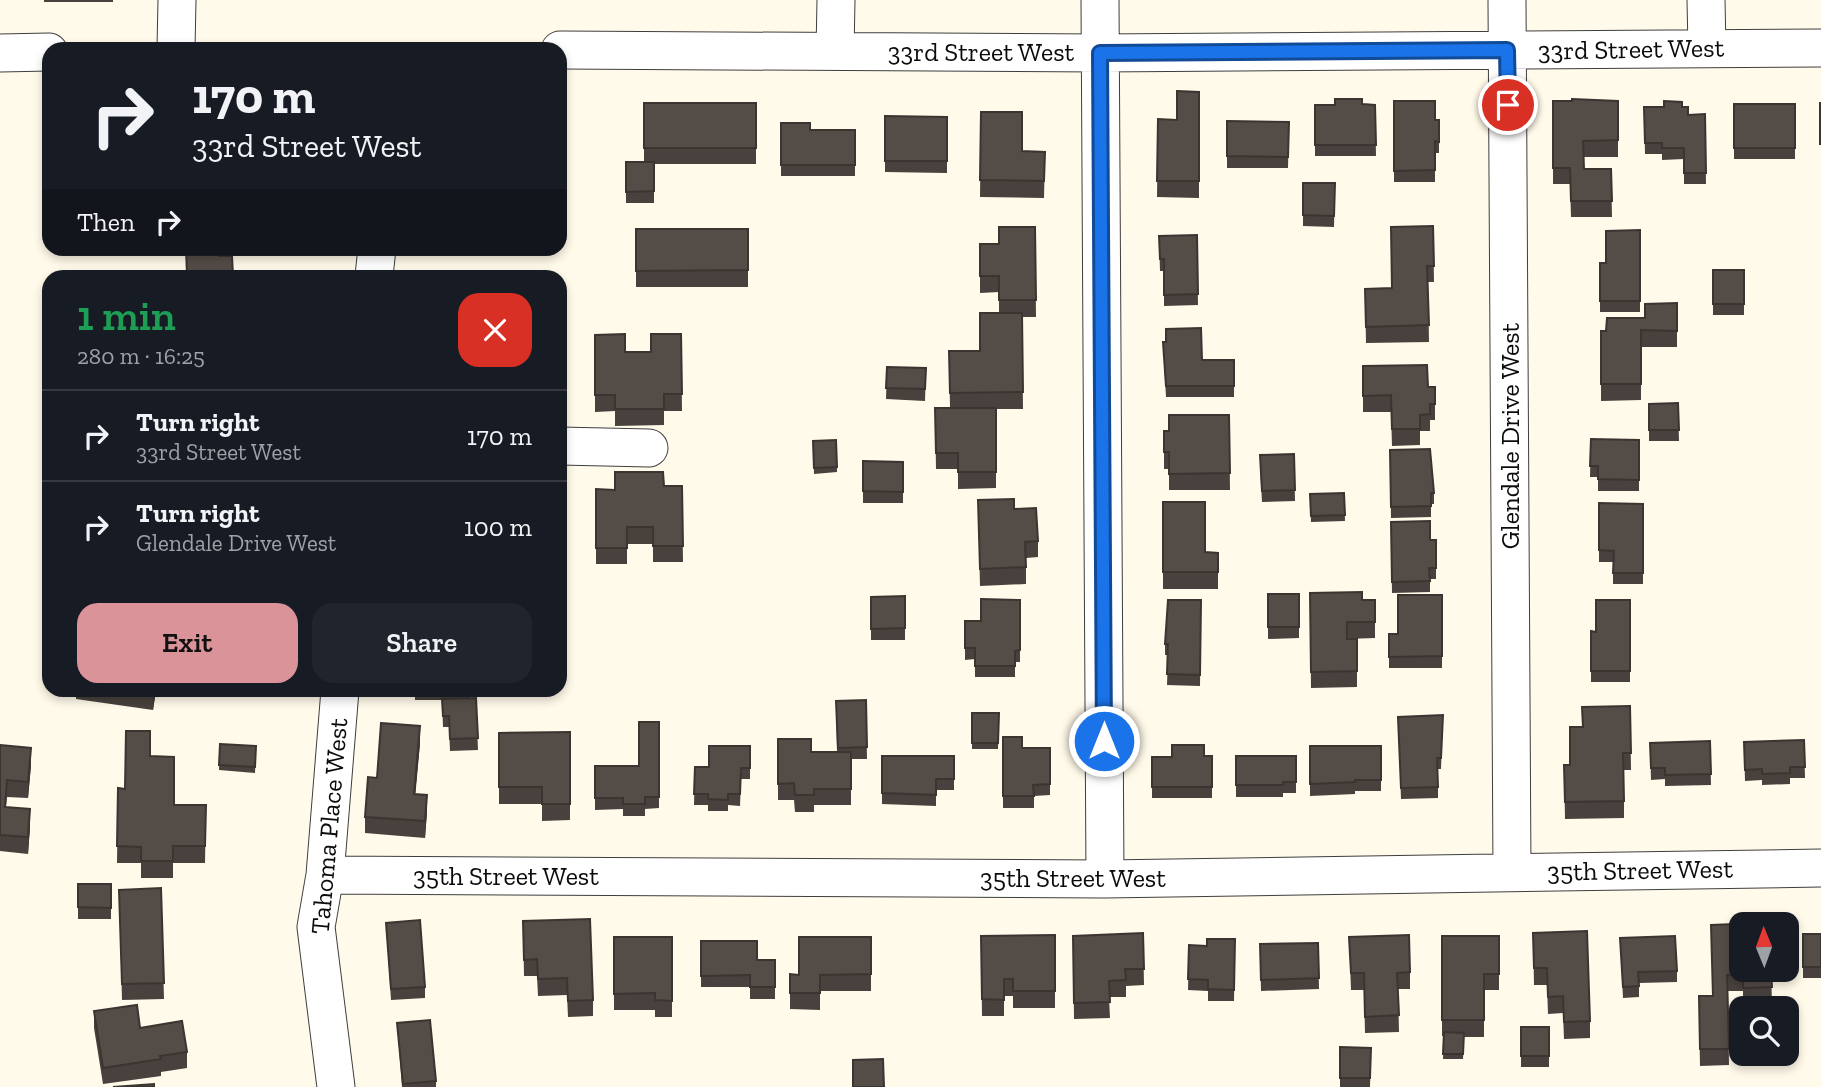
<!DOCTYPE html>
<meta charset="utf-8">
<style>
body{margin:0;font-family:"Zilla Slab",serif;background:#20242c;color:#f1f3f6;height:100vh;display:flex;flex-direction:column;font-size:26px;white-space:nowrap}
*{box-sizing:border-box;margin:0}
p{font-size:23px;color:#9ea1a6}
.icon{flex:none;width:38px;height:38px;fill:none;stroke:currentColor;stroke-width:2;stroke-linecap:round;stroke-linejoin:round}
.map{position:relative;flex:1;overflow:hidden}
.sheet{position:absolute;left:42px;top:270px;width:525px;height:427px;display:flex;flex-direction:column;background:#171b24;border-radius:21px;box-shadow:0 4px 10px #0003}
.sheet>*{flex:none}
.guide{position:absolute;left:42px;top:42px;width:525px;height:214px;border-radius:21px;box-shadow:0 4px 10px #0003;background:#171b24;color:#f1f3f6;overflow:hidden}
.needle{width:46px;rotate:359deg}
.tools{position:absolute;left:1729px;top:912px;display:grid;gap:14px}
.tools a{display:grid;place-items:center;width:70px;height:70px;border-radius:14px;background:#171b24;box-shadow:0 4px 10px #0003;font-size:35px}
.pin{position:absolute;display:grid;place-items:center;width:60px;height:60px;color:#fff;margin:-30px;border:4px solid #fff;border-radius:50%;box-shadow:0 2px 7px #0007}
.me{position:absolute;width:77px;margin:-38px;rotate:0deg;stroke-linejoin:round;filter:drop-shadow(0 0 5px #0008)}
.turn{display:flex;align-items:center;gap:24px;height:147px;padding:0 35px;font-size:32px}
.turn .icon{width:91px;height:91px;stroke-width:2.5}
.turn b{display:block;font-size:49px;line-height:60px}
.then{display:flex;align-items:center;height:66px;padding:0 35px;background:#0003;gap:14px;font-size:26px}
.round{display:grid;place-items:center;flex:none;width:74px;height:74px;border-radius:21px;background:#20242c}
.head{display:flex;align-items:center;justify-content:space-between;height:119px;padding:0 35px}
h1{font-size:42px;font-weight:600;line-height:52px;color:#1e9e55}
.primary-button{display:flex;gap:14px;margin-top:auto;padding:14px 35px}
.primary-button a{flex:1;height:80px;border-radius:21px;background:#db939a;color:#111;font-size:28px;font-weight:600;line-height:80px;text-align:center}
.primary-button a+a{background:#20242c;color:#f1f3f6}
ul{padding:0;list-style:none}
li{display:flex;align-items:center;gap:21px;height:91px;padding:0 35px;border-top:2px solid #363941}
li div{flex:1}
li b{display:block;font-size:26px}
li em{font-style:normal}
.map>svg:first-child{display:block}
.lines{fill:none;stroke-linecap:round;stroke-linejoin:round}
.minor-casing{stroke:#3e3e3e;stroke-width:39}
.minor{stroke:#fff;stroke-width:37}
.wall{fill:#48413d}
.shaded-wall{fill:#3b3532}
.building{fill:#544c47;stroke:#3b3532;stroke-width:2}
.route-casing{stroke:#114b97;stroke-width:18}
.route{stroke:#1a73e8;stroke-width:12}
.labels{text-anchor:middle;stroke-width:7;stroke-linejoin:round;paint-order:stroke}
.street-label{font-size:26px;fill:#0b0b0b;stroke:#fff}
</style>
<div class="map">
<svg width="1821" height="1087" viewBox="0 0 1821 1087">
<rect width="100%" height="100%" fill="#fffae9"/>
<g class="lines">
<defs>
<path id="minor" d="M1100 0 1105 879
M1507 0 1512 872
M1706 0 1707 48
M176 49 177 0
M560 50 1100 53 1821 48
M835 51 836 0
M0 53 49 52
M374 276 377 248
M560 446 649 448
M325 875 1105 879 1821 868
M336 1087 316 927 325 875 340 690"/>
</defs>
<use href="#minor" class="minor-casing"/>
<use href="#minor" class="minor"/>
</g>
<path class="wall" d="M44 0H113V2H44Z
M1199 92V198L1157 197 1158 119 1177 120Z
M1394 101 1435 120 1439 142V153H1435V182H1394Z
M1553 101H1618V157H1584V169H1611L1612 217H1571L1570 184H1553Z
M644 103H756V164H654V203H626V162H644Z
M1734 104H1795V159H1734Z
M1315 105H1375L1376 156H1315Z
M1644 107H1682L1688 115 1705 114 1706 184H1684V159L1662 160V154H1645Z
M981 112 1022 151 1045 152 1044 198 980 197Z
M885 116 947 117V173L885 172Z
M1227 121 1289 122 1288 168H1227Z
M781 123 810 130H855V176H781Z
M560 146 565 171V182H560Z
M1303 183H1335L1334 227 1303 226Z
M1433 226 1434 282H1428L1429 342 1366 343 1365 289 1392 288Z
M1035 227 1036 317H1022L1023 409H996V488L958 489V469H936L935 408H950L949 351H980L999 313V292L980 293V244H999Z
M636 229H748V287H636Z
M1640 230V312H1600V263H1606Z
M1197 235 1198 305 1164 306V271H1160L1159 236Z
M1713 270H1744V315H1713Z
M1677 303V347H1641V400L1601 401V331H1606L1645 318Z
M681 334 682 411H664V425L615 426V411L595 412V335L625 352H651Z
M1163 342 1202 360H1234V397H1166Z
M1363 366 1428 387 1435 404V420H1430V431H1420V445L1392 446 1391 412H1363Z
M887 367 926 368 925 401 886 399Z
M1678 403 1679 441H1649V404Z
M1229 415 1230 490H1169V469H1164V431H1169Z
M1591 439 1639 440V491H1598V477H1590Z
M836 440 837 472 814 474 813 441Z
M1390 450 1434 493V504H1431V517L1391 518Z
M1294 454 1295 501 1262 502 1260 466Z
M863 461 903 462V503H863Z
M664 486H682L683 562H653V544H627V564H596V489L615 490Z
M1344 493 1345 521 1311 522 1310 494Z
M978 500 1014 509 1038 541V557L1026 558V584L980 586Z
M1163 502 1205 552 1218 553V589H1163Z
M1599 503 1643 504V584H1613V562H1599Z
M1391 522 1430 540H1436V579H1430V592L1392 593Z
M1310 593 1362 600H1375V638L1347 639H1357V687L1311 688Z
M1268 594H1299V638L1268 639Z
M1442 595V668H1389V634H1398Z
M905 596V640H871V597Z
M1020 600V662H1015V677H975V659L965 660V621H981Z
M1201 600 1200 686 1167 685 1168 655H1165V644Z
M1630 600V682H1591V631L1596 632Z
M76 690H156L153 710 76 699Z
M415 690H470V698H476L478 750 450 751 449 727H443L442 700H415Z
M866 700 867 759H851V805H814V812H795L794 800H778V739L811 752H837L836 701Z
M1630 706 1631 770H1624V818L1565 819 1564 765H1570L1582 727Z
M972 713H999L998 749H972Z
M1443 715 1441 769H1438V798L1401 799 1398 717Z
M659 722V808L645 809V816H623V809L595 810V766H639Z
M570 732V820L542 821V804H499V733Z
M1003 737 1022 748H1050V795L1034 796V808H1003Z
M1804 740 1805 778H1790V784L1762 785V780L1745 781 1744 742Z
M1710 741 1711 785 1665 786V779L1651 780 1650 743Z
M420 743 415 794 427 811 425 838 365 833V817L377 778Z
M220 744 256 746 255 773 219 770Z
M0 745 31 765 28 798 7 797 6 807 30 826 28 854 0 851Z
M750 746V779H741L740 806 728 805V811H708V805H694L695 767H709Z
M1310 746H1381V791H1355V794L1310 796Z
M150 756 174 805H206L205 863H173V878H141V863H117L118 788 125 789Z
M882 756H954V790H936V806L882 804Z
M1212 756V798H1152V757Z
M1236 756H1296V793H1283V797H1236Z
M78 884H111V919H78Z
M161 888 164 999 122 1000 119 890Z
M523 921 593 1000V1016L568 1017 567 995 538 996 537 976H524Z
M386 923 425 987V998L391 1000Z
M1735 931 1771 970 1772 1004H1743V991H1728L1729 1065 1700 1066 1699 1013 1713 996Z
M1143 933 1144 985 1126 986V997H1109L1110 1018 1074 1019 1073 936Z
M1533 933 1590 1021V1038L1564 1039 1563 1013 1548 1014 1547 985H1534Z
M1803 934H1821V978H1803Z
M1055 935V1008H1013V996H1004V1016H982L981 936Z
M1442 936H1499V990H1484V1037H1464L1463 1059H1443L1444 1036H1442Z
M614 937H672V1017H655V1010H614Z
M871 937V991H820V1010L790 1009V974L799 975Z
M1349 937 1410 972V989H1398L1399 1032 1365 1033 1364 990H1351Z
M1620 938 1677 971V982L1639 983V997L1623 998Z
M1235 939 1234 1001H1208V991L1188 990 1189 945 1207 946Z
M701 941 757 960H775V999H750V987H701Z
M1318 943 1319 989 1261 991 1260 944Z
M94 1011 140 1028 187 1052V1068L161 1072V1076L103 1084 94 1028Z
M397 1023 436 1081V1087H402Z
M1521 1027H1549V1067H1521Z
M1340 1047 1371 1048 1370 1087H1340Z"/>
<path class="shaded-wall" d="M154 690H156L153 710V693Z
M420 726V743L414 810V794Z
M31 748V765L28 798V782Z
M427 795V811L425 838V821Z
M30 809V826L28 854V837Z"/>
<path class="building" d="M1177 91 1199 92V181H1157L1158 119 1177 120Z
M1335 99H1362V104L1375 105 1376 145H1315V105H1335Z
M1572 99 1618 101V140L1583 141 1584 169H1611L1612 201H1571L1570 168H1553V101H1572Z
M1394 101H1435V120H1439V142L1435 141V170L1394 171Z
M1664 101 1682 102V107H1688V115L1705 114 1706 173H1684V148H1662V143H1645L1644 107H1664Z
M644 103H756V148H644Z
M1820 103H1821V144H1820Z
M1734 104H1795V148H1734Z
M981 112H1022V151L1045 152 1044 181 980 180Z
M885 116 947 117V161H885Z
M1227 121 1289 122 1288 157 1227 156Z
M781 123H810V130H855V165H781Z
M560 146H562L565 171H560Z
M626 162H654V191L626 192Z
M1303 183H1335L1334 216 1303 215Z
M1433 226 1434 266H1427L1429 325 1366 327 1365 289 1392 288 1391 227Z
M999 227H1035L1036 300H999V276H980V244H999Z
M636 229H748V270L636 271Z
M1640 230V301H1600V263H1606V231Z
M1197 235 1198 294 1164 295V259H1160L1159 236Z
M186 248H219V256H232L233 276H187Z
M1713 270H1744V304H1713Z
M1677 303V331L1641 330V384H1601V331H1606L1607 318H1645V304Z
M980 313H1022L1023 392 950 393 949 351H980Z
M1201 328 1202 360H1234V386H1166L1163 342H1166V329Z
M625 334V352H651V334H681L682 394H664V409H615V395H595V335Z
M1427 365 1428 387H1435V404H1430V414L1420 415V429H1392L1391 395 1363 396V366Z
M887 367 926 368 925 389 886 388Z
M1678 403 1679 430H1649V404Z
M935 408H996V472H958V453H936Z
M1169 415H1229L1230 473 1169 474V452H1164V431H1169Z
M1591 439 1639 440V480L1598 479V466H1590Z
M836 440 837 467 814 468 813 441Z
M1430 449 1434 493H1431V506L1391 507 1390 450Z
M1294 454 1295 490 1262 491 1260 455Z
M863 461 903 462V492L863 491Z
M615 472H663L664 486H682L683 546H653V527H627V548H596V489L615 490Z
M1344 493 1345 515 1311 516 1310 494Z
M1014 499V509L1036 508 1038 541 1025 542 1026 567 980 569 978 500Z
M1163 502H1205V552L1218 553V572H1163Z
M1599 503 1643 504V573H1613L1614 551 1599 550Z
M1430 521V540H1436V568H1429L1430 581 1392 582 1391 522Z
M1362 592V600H1375V622H1347V639H1357V671L1311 672 1310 593Z
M1268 594H1299V627H1268Z
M1398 595H1442V656L1389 657V634H1398Z
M905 596V628L871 629V597Z
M981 599 1020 600V650L1015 651V666H975V648H965V621H981Z
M1168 600H1201L1200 675 1167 674 1168 644H1165Z
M1596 600H1630V671H1591V631L1596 632Z
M126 690H154L153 693Z
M476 698 478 738 450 739 449 716H443L442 699Z
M866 700 867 747 838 748 836 701Z
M1630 706 1631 753H1623L1624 801 1565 802 1564 765H1570V727H1583L1582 707Z
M972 713H999L998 743H972Z
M1443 715 1441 758H1437L1438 787 1401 788 1398 717Z
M639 722H659V797H645V804H623V798H595V766H639Z
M381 723 420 726 414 794 427 795 425 821 365 817 368 777 377 778Z
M126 731H150V756L174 757V805H206L205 846H173V861H141V847L117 846 118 788 125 789Z
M570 732V804H542V787H499V733Z
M1003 737H1022V748H1050V784L1033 785 1034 796H1003Z
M778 739H811V752H851V789H814V795H795L794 783 778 784Z
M1804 740 1805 767H1790V773L1762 774V769L1745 770 1744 742Z
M1710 741 1711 774 1665 775V768H1651L1650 743Z
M220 744 256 746 255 767 219 765Z
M0 745 31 748 28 782 7 780 5 807 30 809 28 837 0 835Z
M1172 745H1204V756H1212V787H1152V757H1172Z
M709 746H750V768H741L740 794H728V800L708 799V794H694L695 767H709Z
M1310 746H1381V780H1355V782L1310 784Z
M882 756H954V779H936V795L882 793Z
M1236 756H1296V782H1283V785H1236Z
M78 884H111V908L78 907Z
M161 888 164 983 122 984 119 890Z
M590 919 593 1000 568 1001 567 978 538 979 537 959 524 960 523 921Z
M420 920 425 987 391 989 386 923Z
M1735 924V931H1741V970H1771L1772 987 1743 988V974L1727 975 1729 1049H1700L1699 996H1713L1711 925Z
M1587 931 1590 1021 1564 1022 1563 996 1548 997 1547 968H1534L1533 933Z
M1143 933 1144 969H1125L1126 980 1109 981 1110 1002 1074 1003 1073 936Z
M1803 934H1821V967H1803Z
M1055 935V991H1013V979H1004V1000L982 999 981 936Z
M1409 935 1410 972 1397 973 1399 1015 1365 1017 1364 973H1351L1349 937Z
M1442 936H1499V974H1484V1020H1442Z
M1675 936 1677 971 1638 972 1639 986 1623 987 1620 938Z
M614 937H672V1001L655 1000V993L614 994Z
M799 937H871V974L820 975V993H790V974L799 975Z
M1207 939H1235L1234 990 1208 989V980L1188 979 1189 945 1207 946Z
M701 941H757V960H775V987H750V975L701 976Z
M1318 943 1319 978 1261 980 1260 944Z
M137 1005 140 1028 182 1021 187 1052 160 1056 161 1059 103 1068 94 1011Z
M430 1020 436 1081 403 1084 397 1023Z
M1521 1027H1549V1056H1521Z
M1444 1032 1464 1033 1463 1054H1443Z
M1340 1047 1371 1048 1370 1078H1340Z
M883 1059 884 1087H853V1060Z
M154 1084V1087H113Z"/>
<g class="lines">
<defs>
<path id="route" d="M1104 741 1100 53 1507 50 1508 105"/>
</defs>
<use href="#route" class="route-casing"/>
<use href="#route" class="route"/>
</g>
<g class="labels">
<g class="street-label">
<text transform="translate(1631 49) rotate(-1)" y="9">33rd Street West</text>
<text x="981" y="61">33rd Street West</text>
<text transform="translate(1510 436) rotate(-90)" y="9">Glendale Drive West</text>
<text transform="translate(329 826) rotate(-85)" y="9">Tahoma Place West</text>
<text transform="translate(1640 870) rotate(-1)" y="9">35th Street West</text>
<text x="506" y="885">35th Street West</text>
<text x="1073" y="887">35th Street West</text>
</g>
</g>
</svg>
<div class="tools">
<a><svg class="needle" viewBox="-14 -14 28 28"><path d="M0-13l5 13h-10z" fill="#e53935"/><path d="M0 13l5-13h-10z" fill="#9ea1a6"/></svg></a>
<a><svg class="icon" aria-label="search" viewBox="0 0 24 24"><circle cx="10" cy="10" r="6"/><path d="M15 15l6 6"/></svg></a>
</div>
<div class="pin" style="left:1508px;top:105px;background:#d93025"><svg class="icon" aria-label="arrive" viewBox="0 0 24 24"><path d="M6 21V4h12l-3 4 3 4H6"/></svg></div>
<svg class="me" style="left:1104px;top:741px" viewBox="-20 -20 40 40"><circle r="17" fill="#1a73e8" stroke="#fff" stroke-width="3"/><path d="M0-11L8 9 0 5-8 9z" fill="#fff"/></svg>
<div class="guide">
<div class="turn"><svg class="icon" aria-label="right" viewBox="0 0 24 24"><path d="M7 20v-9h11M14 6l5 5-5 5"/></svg><div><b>170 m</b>33rd Street West</div></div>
<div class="then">Then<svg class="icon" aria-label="right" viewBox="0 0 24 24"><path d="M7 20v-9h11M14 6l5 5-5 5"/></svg></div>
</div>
<section class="sheet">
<div class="head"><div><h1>1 min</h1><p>280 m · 16:25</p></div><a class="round" style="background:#d93025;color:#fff"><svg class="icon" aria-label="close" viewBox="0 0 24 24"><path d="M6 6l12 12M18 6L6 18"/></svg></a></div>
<ul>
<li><svg class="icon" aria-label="right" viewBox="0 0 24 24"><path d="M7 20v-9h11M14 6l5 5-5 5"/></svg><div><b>Turn right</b><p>33rd Street West</p></div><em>170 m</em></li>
<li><svg class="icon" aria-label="right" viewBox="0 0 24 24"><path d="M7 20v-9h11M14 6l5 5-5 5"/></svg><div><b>Turn right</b><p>Glendale Drive West</p></div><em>100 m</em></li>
</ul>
<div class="primary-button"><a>Exit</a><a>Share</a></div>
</section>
</div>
